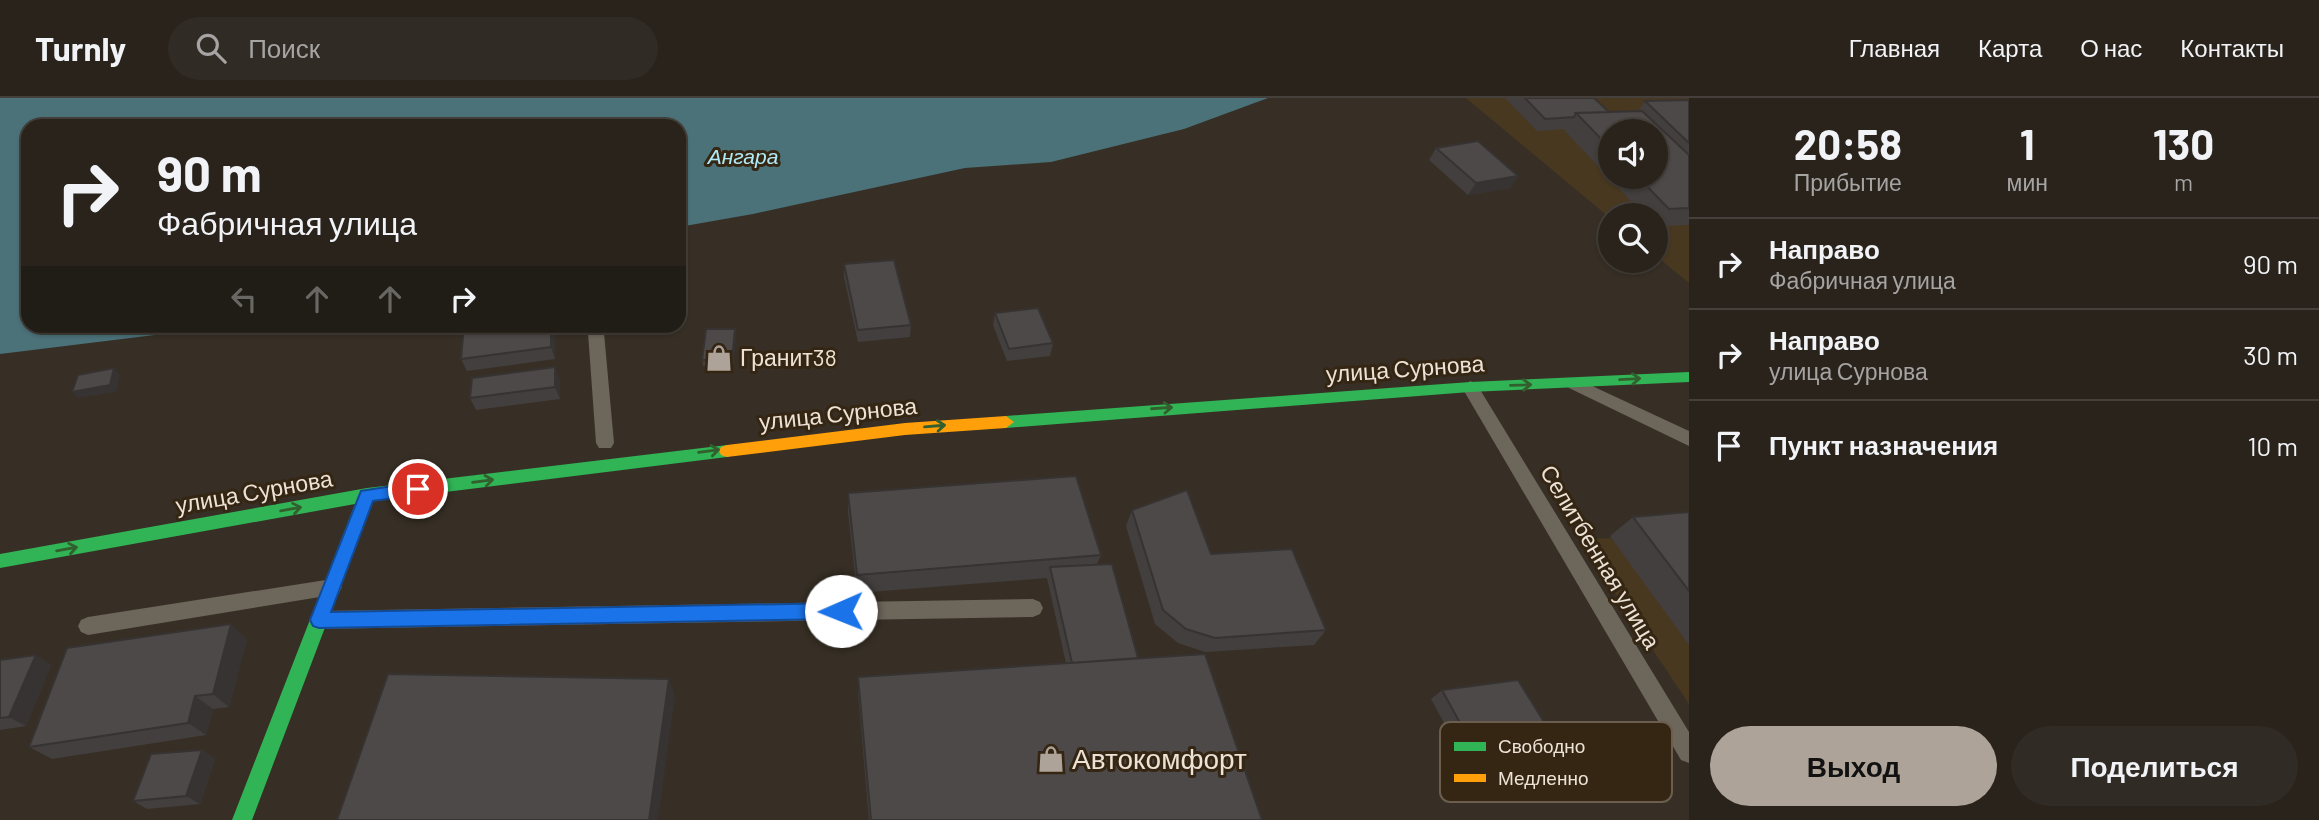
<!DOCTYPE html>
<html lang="ru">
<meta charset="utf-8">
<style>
body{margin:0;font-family:Barlow,sans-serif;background:#312b25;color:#f1f3f6;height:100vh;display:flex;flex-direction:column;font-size:26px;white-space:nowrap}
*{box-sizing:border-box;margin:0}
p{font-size:23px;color:#a5a4a3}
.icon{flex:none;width:38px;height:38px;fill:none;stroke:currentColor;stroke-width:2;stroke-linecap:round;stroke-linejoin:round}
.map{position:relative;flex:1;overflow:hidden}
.panel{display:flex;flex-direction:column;background:#29231c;width:630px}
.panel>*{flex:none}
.guide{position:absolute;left:21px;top:21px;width:665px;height:214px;border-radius:21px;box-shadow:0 2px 5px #0004,0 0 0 2px #45403b;background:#29231c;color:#f1f3f6;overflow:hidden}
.controls{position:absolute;left:1598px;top:21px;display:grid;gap:14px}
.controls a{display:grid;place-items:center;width:70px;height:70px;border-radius:50%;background:#29231c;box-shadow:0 2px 5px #0004,0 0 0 2px #45403b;font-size:35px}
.pin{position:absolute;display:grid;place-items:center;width:60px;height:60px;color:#fff;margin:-30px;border:4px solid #fff;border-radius:50%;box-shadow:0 2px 7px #0007}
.me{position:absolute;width:77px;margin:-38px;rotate:269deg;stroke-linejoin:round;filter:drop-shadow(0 0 5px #0008)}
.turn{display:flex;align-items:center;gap:24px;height:147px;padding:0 21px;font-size:32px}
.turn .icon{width:91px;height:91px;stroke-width:2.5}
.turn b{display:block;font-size:49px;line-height:60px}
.lanes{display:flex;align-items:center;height:66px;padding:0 21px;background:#0003;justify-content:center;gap:35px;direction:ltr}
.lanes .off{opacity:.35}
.eta{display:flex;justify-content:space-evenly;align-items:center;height:119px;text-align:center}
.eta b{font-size:42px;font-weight:700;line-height:49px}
.primary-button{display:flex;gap:14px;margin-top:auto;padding:14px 21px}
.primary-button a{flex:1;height:80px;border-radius:42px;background:#ada398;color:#111;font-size:28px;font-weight:700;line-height:80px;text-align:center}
.primary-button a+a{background:#312b25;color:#f1f3f6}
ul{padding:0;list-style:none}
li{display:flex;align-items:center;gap:21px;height:91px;padding:0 21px;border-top:2px solid #45403b}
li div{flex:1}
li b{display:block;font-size:26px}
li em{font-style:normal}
header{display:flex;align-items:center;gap:42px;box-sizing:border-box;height:98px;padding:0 35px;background:#29231c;border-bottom:2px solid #45403b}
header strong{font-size:33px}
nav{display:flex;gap:38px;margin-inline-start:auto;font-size:24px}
.search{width:490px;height:63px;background:#312b25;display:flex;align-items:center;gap:18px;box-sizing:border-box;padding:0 24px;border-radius:38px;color:#a5a4a3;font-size:26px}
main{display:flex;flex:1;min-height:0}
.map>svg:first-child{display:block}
.built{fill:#493820;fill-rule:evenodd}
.water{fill:#4b7179}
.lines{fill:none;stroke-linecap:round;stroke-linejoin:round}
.lane{fill:#6d665b;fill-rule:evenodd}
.fast{fill:#30b455;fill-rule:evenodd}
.slow{fill:#ff9f0a;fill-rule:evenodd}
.wall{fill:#423f3e;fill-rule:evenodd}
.shaded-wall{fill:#363332}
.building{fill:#4d4948;stroke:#363332;stroke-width:2}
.oneway{stroke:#325f2d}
.route{fill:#1a73e8;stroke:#114b97;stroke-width:2}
.labels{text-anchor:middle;stroke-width:6;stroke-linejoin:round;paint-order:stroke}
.far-water-label{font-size:21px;font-style:italic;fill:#afeaf9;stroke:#342613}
.poi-label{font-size:23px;fill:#ece2d6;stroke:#342613;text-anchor:start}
.street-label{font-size:23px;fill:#ece2d6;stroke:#342613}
.near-poi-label{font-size:28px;fill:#ece2d6;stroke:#342613;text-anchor:start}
.key{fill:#342613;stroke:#6b5e4e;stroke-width:2}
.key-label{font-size:19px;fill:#ece2d6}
</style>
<header>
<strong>Turnly</strong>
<div class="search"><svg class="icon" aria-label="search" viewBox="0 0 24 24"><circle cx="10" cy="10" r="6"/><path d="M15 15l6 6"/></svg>Поиск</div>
<nav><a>Главная</a><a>Карта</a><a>О нас</a><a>Контакты</a></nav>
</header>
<main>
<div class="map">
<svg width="1689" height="722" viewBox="0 0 1689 722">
<rect width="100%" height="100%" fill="#372f25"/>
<path class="built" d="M1466 0H1689V185L1656 158V117H1610V120ZM1610 33H1656V79H1610Z
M1689 438V606L1579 441Z"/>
<path class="water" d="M0 0H1268L1184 31 1051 64 965 70 753 116 679 129V28H28V228H228L0 256Z"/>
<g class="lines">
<path class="lane" d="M596 229 604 235 614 345 611 350H599L596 345 588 235Z
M1575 280 1689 333V348L1569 290 1567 286 1569 282Z
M1470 283 1476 285 1689 634V665L1681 662 1464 293 1462 289Z
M332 481 339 483 342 489 339 495 332 497 88 537 81 534 78 528 81 522 88 519Z
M1033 501 1040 504 1043 510 1040 516 1033 519 319 531 312 528 309 522 312 516 319 513Z"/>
<path class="fast" d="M1689 274V284L1470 294 1006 330 998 324 1006 318 1470 284Z
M727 347 733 349 735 353 733 357 727 359 373 403 252 722H232L355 406 0 470V456L367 390Z"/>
<path class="slow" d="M1006 318 1014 324 1006 330 905 337 727 359 721 357 719 353 721 349 727 347 905 325Z"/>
</g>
<path class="wall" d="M1505 0H1594L1609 14 1638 13 1645 3 1689 2V127L1656 128V117H1644L1564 32 1565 31 1537 33ZM1610 33 1656 79H1610Z
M1436 50 1518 78 1510 90 1468 97 1429 62Z
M844 166 911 227 910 239 858 244 844 179Z
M995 215 1053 245 1050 258 1007 263 993 227Z
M555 228V261L467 273 461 261Z
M735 231 736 237 733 268H703L702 262Z
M560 281V301L476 312 470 300Z
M848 395 1101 457 1097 466 1138 560 1262 722H869L858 595V579L1066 565 1047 480 857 495 848 414Z
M1132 412 1211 456 1326 532 1314 547 1205 554 1178 545 1155 526 1126 428Z
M1689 414V547L1610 438 1633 419Z
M247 541 229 609 213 611 206 637 52 661 29 649Z
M0 562 51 567 26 628 0 632Z
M1442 592 1549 632 1536 641 1458 651 1431 601Z
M202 652 215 661 200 706 147 711 133 703Z"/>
<path class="shaded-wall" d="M1518 78 1510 90 1468 97 1476 85Z
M551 228H555V261L551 249Z
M735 231 736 237 733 268 732 262Z
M555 269 560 281V301L555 289Z
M114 270 120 277 116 294 78 300 72 294Z
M231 526 247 541 229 609 213 596Z
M36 557 51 567 26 628 9 619Z
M669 581 675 598 658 722H649Z
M195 598 213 611 206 637 188 625Z
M202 652 215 661 200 706 186 698Z"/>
<path class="building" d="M1525 0H1594L1609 14 1576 15 1574 19 1545 21Z
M1689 2V45L1645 3Z
M1642 13 1689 57V110L1669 111 1638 79H1656V33H1610V50L1576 15Z
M1478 43 1518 78 1476 85 1436 50Z
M894 162 911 227 858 232 844 166Z
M1038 210 1053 245 1009 251 995 215Z
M464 228H551V249L461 261Z
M706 231H735L732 262H702Z
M555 269V289L470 300 472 280Z
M114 270 110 287 72 294 78 277Z
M1076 378 1101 457 857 477 848 395Z
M1187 392 1211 456 1292 451 1326 532 1215 540 1186 531 1163 512 1132 412Z
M1689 414V493L1633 419Z
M1112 466 1138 560 1072 565 1050 469Z
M231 526 213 596 195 598 188 625 29 649 67 550Z
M1205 556 1262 722H871L858 579Z
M36 557 9 619 0 620V562Z
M388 576 669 581 649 722H337Z
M1518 582 1549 632 1470 643 1442 592Z
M202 652 186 698 133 703 151 656Z"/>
<defs><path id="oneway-shaft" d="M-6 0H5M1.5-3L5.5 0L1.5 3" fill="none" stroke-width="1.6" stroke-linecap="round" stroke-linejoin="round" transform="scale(1.75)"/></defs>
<g class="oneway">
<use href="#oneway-shaft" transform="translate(1630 281) rotate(-3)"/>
<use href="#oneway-shaft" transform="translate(1521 287) rotate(-2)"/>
<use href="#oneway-shaft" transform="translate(1162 310) rotate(-4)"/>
<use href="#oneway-shaft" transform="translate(935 328) rotate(-5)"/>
<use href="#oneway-shaft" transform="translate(709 353) rotate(-7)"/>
<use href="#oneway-shaft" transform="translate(483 383) rotate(-7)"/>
<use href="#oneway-shaft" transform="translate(291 411) rotate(-10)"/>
<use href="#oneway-shaft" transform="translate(67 451) rotate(-10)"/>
</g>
<path class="route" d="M418 384 424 386 427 391 424 396 373 403 331 514 841 505 847 508 850 513 847 519 841 521 319 530 313 528 310 522 361 393Z"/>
<defs>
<symbol id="shop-bare" viewBox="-9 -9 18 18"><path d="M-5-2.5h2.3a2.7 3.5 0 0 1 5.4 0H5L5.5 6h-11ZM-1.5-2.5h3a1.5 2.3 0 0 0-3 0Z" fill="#ada398" stroke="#342613" stroke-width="2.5" paint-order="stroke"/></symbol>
</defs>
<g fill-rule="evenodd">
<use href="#shop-bare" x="700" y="241" width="38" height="38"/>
<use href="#shop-bare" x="1032" y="642" width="38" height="38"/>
</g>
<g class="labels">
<g class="far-water-label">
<text x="743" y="66">Ангара</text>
</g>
<g class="poi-label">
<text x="740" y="268">Гранит38</text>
</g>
<g class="street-label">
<text transform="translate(1405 271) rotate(-4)" y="8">улица Сурнова</text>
<text transform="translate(838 316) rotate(-6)" y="8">улица Сурнова</text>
<text transform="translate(254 394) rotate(-10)" y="8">улица Сурнова</text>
<text transform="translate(1600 459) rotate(59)" y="8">Селитбенная улица</text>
</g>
<g class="near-poi-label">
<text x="1072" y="671">Автокомфорт</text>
</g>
</g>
<rect x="1440" y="624" width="232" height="80" rx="10" class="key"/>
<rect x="1454" y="644" width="32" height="9" fill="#30b455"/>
<rect x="1454" y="676" width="32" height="8" fill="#ff9f0a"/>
<g class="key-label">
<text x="1498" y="655">Свободно</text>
<text x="1498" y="687">Медленно</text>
</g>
</svg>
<div class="controls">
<a><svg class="icon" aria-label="sound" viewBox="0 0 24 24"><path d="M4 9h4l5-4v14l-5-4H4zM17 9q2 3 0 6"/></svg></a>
<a><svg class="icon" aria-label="search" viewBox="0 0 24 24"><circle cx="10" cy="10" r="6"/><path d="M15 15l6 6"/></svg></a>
</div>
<div class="pin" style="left:418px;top:391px;background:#d93025"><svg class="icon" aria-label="arrive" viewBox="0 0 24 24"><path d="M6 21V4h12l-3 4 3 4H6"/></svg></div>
<svg class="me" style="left:841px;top:513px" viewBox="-20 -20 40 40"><circle r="19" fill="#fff"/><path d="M0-13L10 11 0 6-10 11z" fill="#1a73e8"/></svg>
<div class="guide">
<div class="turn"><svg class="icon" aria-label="right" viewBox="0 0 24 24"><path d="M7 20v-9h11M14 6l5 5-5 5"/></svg><div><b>90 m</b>Фабричная улица</div></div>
<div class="lanes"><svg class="icon off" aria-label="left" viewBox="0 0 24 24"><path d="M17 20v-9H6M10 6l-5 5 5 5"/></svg><svg class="icon off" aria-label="ahead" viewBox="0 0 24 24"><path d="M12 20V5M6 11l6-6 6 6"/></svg><svg class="icon off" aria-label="ahead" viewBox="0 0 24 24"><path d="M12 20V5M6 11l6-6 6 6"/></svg><svg class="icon" aria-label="right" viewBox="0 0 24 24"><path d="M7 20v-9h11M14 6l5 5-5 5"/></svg></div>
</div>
</div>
<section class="panel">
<div class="eta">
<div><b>20:58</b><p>Прибытие</p></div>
<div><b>1</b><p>мин</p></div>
<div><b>130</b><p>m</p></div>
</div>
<ul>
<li><svg class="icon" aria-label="right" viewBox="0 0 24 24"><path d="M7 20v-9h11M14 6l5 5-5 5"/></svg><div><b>Направо</b><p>Фабричная улица</p></div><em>90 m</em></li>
<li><svg class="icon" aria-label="right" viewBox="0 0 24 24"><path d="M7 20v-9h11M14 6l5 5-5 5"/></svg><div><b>Направо</b><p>улица Сурнова</p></div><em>30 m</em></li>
<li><svg class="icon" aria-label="arrive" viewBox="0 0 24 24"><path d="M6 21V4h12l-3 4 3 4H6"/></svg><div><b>Пункт назначения</b></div><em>10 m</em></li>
</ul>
<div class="primary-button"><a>Выход</a><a>Поделиться</a></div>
</section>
</main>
